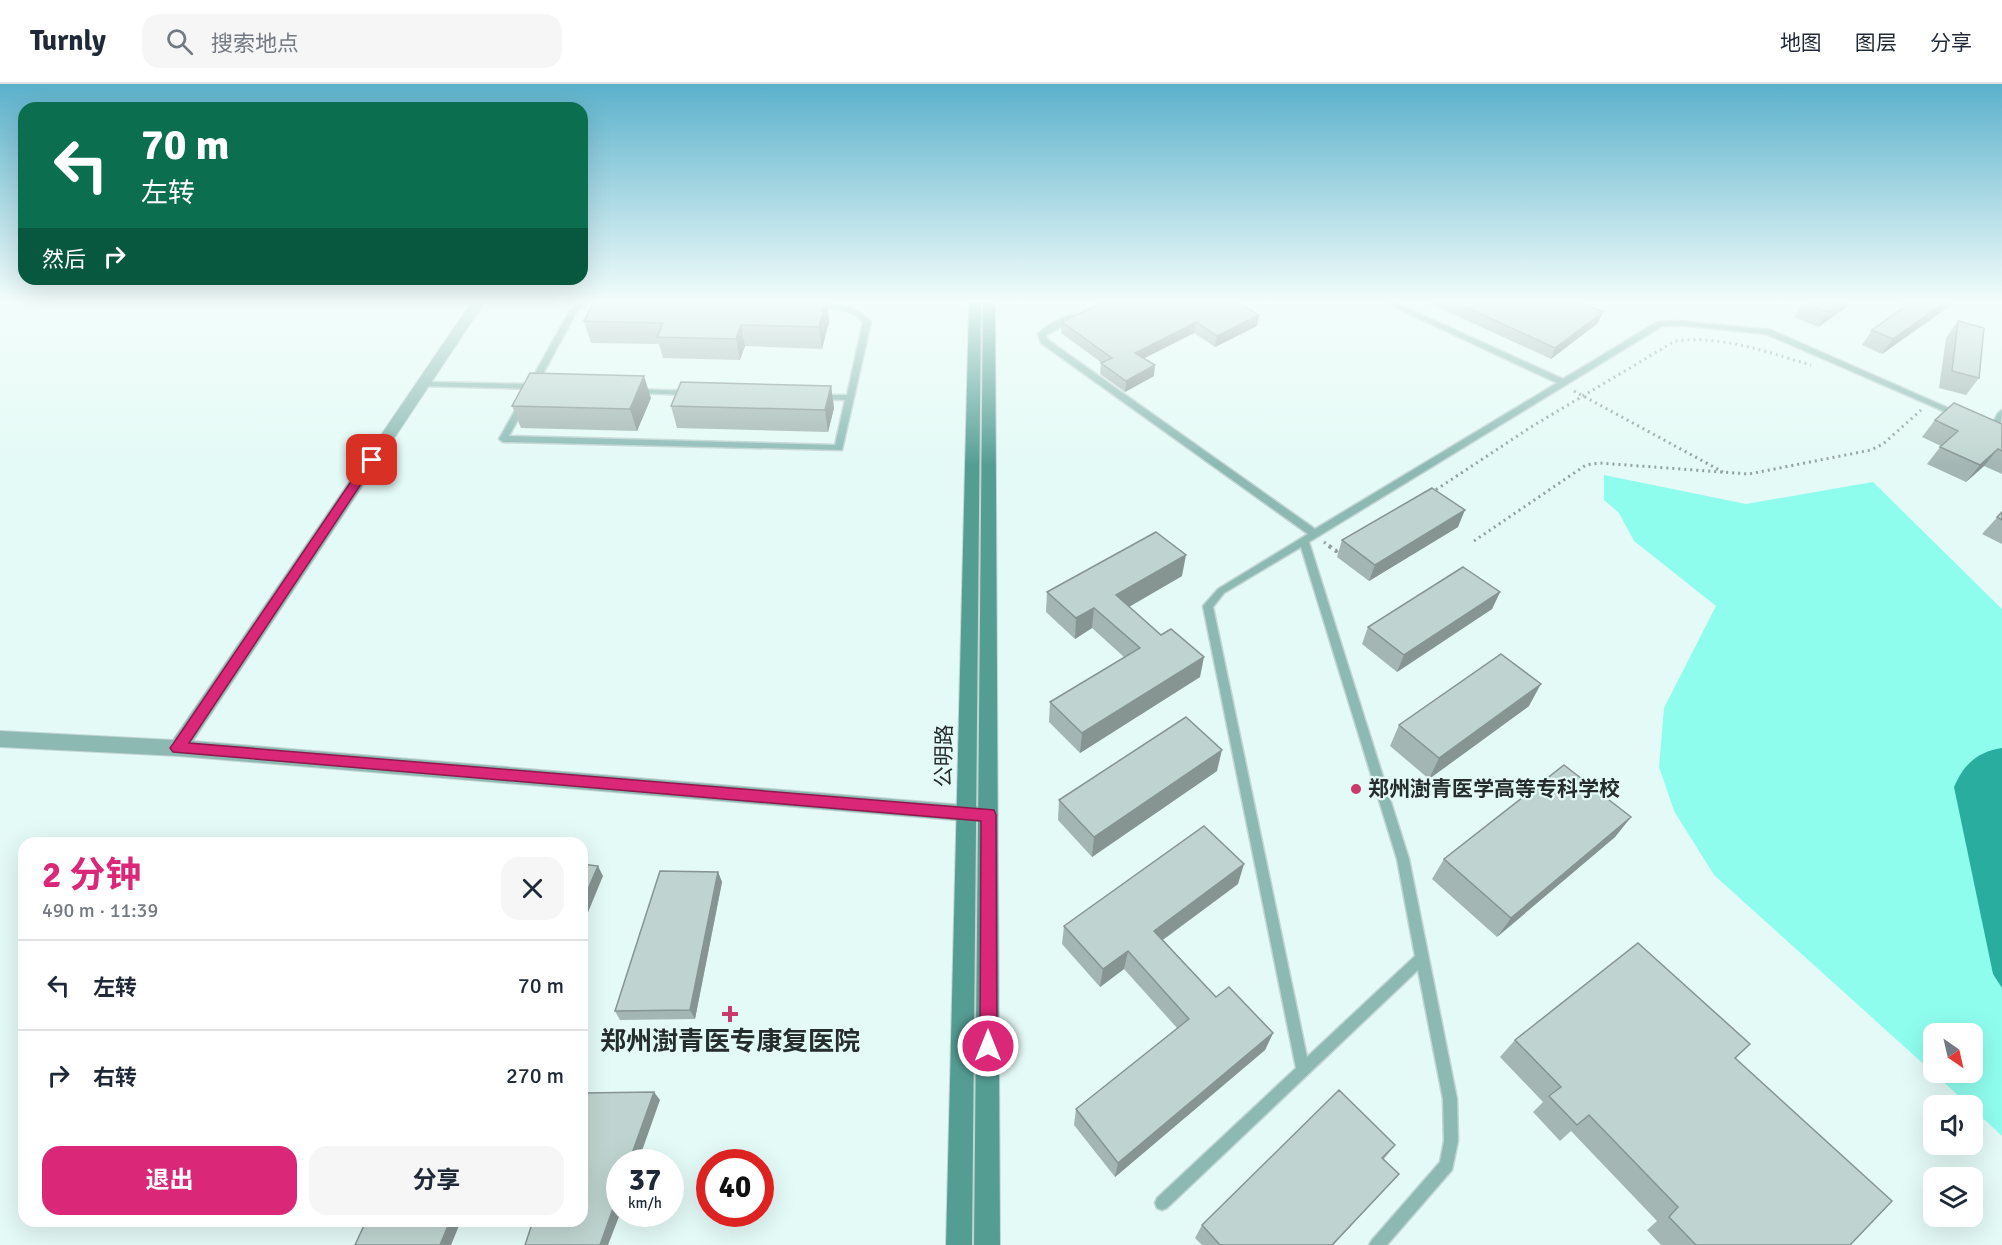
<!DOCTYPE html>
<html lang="zh">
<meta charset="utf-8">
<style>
body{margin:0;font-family:Signika,"Noto Sans SC",sans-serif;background:#f6f6f7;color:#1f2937;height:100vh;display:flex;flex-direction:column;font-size:22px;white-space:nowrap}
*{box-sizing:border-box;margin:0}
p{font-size:20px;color:#747a83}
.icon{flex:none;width:33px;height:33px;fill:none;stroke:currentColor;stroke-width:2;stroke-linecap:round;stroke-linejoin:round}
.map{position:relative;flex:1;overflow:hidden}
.drawer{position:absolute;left:18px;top:753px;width:570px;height:390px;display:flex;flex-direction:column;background:#fff;border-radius:18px;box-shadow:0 6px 24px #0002}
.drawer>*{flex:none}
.guide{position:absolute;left:18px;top:18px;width:570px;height:183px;border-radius:18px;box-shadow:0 6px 24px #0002;background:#0b6e4f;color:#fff;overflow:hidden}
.needle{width:39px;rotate:146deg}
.buttons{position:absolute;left:1923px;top:939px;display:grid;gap:12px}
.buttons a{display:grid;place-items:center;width:60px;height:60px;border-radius:12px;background:#fff;box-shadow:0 6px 24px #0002;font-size:30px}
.speed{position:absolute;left:606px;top:1065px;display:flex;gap:12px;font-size:30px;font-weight:700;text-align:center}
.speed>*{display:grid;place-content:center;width:78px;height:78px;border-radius:50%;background:#fff;box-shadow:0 6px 24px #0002;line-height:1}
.speed small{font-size:15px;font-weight:400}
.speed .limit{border:9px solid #d22;background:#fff;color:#111}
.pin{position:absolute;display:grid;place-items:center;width:51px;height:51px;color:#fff;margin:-26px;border-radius:12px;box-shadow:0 3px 9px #0006}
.me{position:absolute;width:66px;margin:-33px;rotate:0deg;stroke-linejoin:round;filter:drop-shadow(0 0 4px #0008)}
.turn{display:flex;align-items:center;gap:21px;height:126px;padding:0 24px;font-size:27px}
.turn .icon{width:78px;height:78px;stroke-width:2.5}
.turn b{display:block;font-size:42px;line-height:51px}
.then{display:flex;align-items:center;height:57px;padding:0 24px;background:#0003;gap:12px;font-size:22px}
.round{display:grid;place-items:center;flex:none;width:63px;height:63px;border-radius:18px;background:#f6f6f7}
.head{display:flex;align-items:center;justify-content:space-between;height:102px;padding:0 24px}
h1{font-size:36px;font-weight:700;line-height:45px;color:#db2777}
.primary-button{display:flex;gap:12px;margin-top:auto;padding:12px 24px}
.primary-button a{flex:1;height:69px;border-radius:18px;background:#db2777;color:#fff;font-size:24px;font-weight:700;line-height:69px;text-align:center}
.primary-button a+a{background:#f6f6f7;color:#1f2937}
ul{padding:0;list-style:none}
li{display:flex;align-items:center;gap:18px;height:90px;padding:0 24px;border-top:2px solid #e0e1e3}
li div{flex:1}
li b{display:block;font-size:22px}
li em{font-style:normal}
header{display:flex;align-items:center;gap:36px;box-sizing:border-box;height:84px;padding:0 30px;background:#fff;border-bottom:2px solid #e0e1e3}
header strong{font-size:28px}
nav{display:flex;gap:33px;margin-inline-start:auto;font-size:21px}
.search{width:420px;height:54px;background:#f6f6f7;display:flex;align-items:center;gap:15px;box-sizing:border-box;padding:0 21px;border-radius:18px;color:#747a83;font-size:22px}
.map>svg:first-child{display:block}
.green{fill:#8ffdee;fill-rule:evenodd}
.water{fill:#28ad9f}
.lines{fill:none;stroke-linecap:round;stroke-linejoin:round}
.lane-casing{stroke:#c2d5d2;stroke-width:3}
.street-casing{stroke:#c2d5d2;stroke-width:2}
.secondary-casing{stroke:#c2d5d2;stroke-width:2}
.path-far1{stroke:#91a19f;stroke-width:3;stroke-dasharray:2 4;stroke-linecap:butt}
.path{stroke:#91a19f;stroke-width:4;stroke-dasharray:3 4.5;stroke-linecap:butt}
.lane{fill:#8cbab3;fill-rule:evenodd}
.street{fill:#8cbab3;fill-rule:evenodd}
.secondary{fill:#549d93;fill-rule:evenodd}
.wall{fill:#a4b6b3}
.shaded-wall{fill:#869492}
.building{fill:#bfd4d0;stroke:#869492;stroke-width:1.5}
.route{fill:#db2777;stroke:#8e194d;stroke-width:1.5}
.poi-dot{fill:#c73a6a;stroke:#e4faf6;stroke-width:2}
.labels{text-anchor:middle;stroke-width:4.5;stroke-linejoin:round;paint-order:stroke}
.street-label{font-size:21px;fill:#262e2d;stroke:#e4faf6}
.poi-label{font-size:21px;font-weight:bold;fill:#262e2d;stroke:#e4faf6;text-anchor:start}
.near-poi-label{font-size:26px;font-weight:bold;fill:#262e2d;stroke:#e4faf6}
</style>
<header>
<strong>Turnly</strong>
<div class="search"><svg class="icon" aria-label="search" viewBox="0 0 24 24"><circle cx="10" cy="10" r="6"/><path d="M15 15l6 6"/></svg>搜索地点</div>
<nav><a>地图</a><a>图层</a><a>分享</a></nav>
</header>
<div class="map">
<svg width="2002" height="1161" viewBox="0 0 2002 1161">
<rect width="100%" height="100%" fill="#e4faf6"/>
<path class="green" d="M1604 391 1746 420 1873 398 2002 525V1052L1973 1025 1972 1022 1969 1021 1714 791 1674 727 1659 683 1664 624 1716 522 1634 457 1619 429 1604 416ZM1934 950H1972V988H1934Z"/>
<path class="water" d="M2002 664V904L1993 890 1954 703C1964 680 1977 668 2002 664Z"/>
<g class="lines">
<defs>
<path id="lane" d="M578 219H586L577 227 537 301 539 303 538 305 423 302 419 300 423 298 529 300 570 226Z
M809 219C831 219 855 219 871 238L842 366 503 358 499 355 518 321 522 318 526 321 509 352 835 361 845 316 818 315 814 313 818 311H847L863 238C848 221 827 228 809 219Z
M1386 219H1396L1563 295 1657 238 1679 237 1771 246 1962 330 1958 333 1955 332 1766 250 1679 241 1662 242 1309 458 1409 775 1457 1015 1458 1057 1452 1086 1387 1161H1369L1372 1156 1440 1078 1444 1057 1443 1015 1418 886 1167 1124 1162 1126 1157 1124 1155 1119 1157 1114 1296 984 1203 522 1218 505 1308 450 1041 259 1038 250C1047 241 1065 230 1078 230V234L1046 251 1048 256 1315 445 1557 299ZM1301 463 1397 775 1415 872 1307 973 1213 523 1224 509Z
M632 305 691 307 695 309 691 311 635 309 631 307Z
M2002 326C2002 335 2001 340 1996 348H1990L1989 346 1998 329Z"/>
<path id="street" d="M471 219H484L193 657 988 723 995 725 998 731 995 737 988 739 178 672 0 663V647L173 656Z"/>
<path id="secondary" d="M969 219H981L972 1161H946Z
M983 219H995L1000 1161H974Z"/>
</defs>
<use href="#lane" class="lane-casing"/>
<use href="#street" class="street-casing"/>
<use href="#secondary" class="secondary-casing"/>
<path class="path-far1" d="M1574 307 1723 388
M1431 409 1531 343 1675 257C1723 251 1766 268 1811 281
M1474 457 1586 381 1599 379 1749 390 1871 366 1883 360 1921 326
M1324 458 1331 463"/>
<path class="path" d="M1329 462 1336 467 1343 463"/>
<use href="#lane" class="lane"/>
<use href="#street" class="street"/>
<use href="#secondary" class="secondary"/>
</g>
<path class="wall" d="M1429 219H1582L1598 239 1551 275Z
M1803 219H1853L1818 243 1794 233Z
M1895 219H1954L1882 270 1862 261 1872 246 1905 223Z
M1259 231 1257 242 1215 263 1194 249 1144 274 1154 292 1125 308 1100 290 1101 279H1102L1061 249 1062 238Z
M584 237 829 238 822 265 745 262 740 276 663 274 659 260 591 259Z
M1958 237 1979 294 1966 311 1939 304 1946 254Z
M831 302 834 324 828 348 677 344 671 322Z
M651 314 637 347 521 344 512 322Z
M1935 336 2002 340V390L1984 382 1966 398 1927 380 1941 362 1922 353Z
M2002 428V460L1982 450Z
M1458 443 1369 497 1337 473 1342 456Z
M1182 492 1129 523 1200 593 1080 669 1049 638 1050 618 1124 573 1092 544 1075 555 1046 528 1047 508Z
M1500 508 1492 525 1397 588 1362 560 1368 543Z
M1529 622 1429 695 1390 662 1399 641Z
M1217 687 1092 773 1058 736 1059 716Z
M1631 733 1615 753 1497 853 1432 795 1444 775Z
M718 788 722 798 695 935 620 936 615 927Z
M1238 800 1163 856 1216 913 1273 949 1265 966 1115 1093 1074 1041 1076 1025 1177 944 1124 885 1100 903 1062 860 1064 842Z
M1515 956 1735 974 1850 1161H1661L1647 1146 1657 1137 1571 1047 1560 1057 1533 1028 1543 1018 1500 973Z
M1395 1061 1384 1075 1386 1104 1333 1161H1202L1195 1154 1202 1141Z"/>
<path class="shaded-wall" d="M825 219H827L829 238 822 265 819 243Z
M1841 219H1853L1818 243 1827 228Z
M1943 219H1954L1882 270 1893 255Z
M1603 228 1598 239 1551 275 1555 264Z
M1259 231 1257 242 1215 263 1217 252Z
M1196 238 1194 249 1133 280 1135 269Z
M741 241 745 262 740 276 736 255Z
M1155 281 1154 292 1125 308 1126 297Z
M644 292 651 314 637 347 630 325Z
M831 302 834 324 828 348 825 326Z
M1998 365 1984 382 1966 398 1980 381Z
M1465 426 1458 443 1369 497 1375 481Z
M1186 471 1182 492 1113 532 1116 511Z
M1500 508 1492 525 1397 588 1404 571Z
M1094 524 1092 544 1075 555 1076 534Z
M1204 573 1200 593 1080 669 1082 649Z
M1541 600 1529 622 1429 695 1439 674Z
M1222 666 1217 687 1092 773 1094 753Z
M1631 733 1615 753 1497 853 1511 834Z
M1244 780 1238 800 1150 865 1154 847Z
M598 782 603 792 582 843V819Z
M718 788 722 798 695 935 690 926Z
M1128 867 1124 885 1100 903 1103 885Z
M1273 949 1265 966 1115 1093 1118 1079Z
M654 1008 660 1016 638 1078H629Z
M1399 1090 1333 1161H1332Z
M620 1105V1130L608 1161H600Z
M450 1137H461L451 1161H440Z"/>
<path class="building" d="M593 219H752L792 220 793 219H825L819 243 741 241 736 255 657 253 663 239 584 237Z
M1101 219H1238L1259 231 1217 252 1196 238 1135 269 1155 281 1126 297 1101 279 1112 274 1062 238Z
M1457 219H1582L1603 228 1555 264Z
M1807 219H1841L1827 228Z
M1910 219H1943L1893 255 1872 246Z
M1958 237 1984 244 1979 294 1952 287Z
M530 289 644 292 630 325 512 322Z
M681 298 831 302 825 326 671 322Z
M1954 319 2002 340V367L1998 365 1980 381 1940 363 1958 347 1935 336Z
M1432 404 1465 426 1375 481 1342 456Z
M2002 428V436L1997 433Z
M1156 448 1186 471 1116 511 1161 551 1171 545 1204 573 1082 649 1050 618 1140 564 1094 524 1076 534 1047 508Z
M1463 483 1500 508 1404 571 1368 543Z
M1501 570 1541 600 1439 674 1399 641Z
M1186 633 1222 666 1094 753 1059 716Z
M1564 681 1631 733 1511 834 1444 775Z
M1204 742 1244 780 1154 847 1216 913 1229 903 1273 949 1118 1079 1076 1025 1189 935 1128 867 1103 885 1064 842Z
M582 780 598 782 582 819Z
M660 787 718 788 690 926 615 927Z
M1638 859 1750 960 1735 974 1892 1117 1850 1161H1696L1669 1133 1678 1123 1589 1031 1577 1041 1549 1012 1561 1003 1515 956Z
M1339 1006 1395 1061 1382 1074 1399 1090 1332 1161H1220L1202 1141Z
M654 1008 629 1078H620V1105L600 1161H525L533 1137H582V1009Z
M366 1137H450L440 1161H355Z"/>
<linearGradient id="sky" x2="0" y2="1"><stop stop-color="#5bb1cb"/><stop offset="0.57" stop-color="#f3fdfb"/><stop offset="1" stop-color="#f3fdfb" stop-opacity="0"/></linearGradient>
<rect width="2002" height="382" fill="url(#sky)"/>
<path class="route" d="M372 373 377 376 189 659 994 726 996 731 997 962 995 969 988 971 982 969 980 962 981 737 173 668 170 664 173 660 367 374Z"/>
<g class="poi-dot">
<circle cx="1356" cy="705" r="6"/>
<path d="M727 921h6v6h6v6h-6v6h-6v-6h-6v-6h6z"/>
</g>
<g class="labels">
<g class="street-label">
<text transform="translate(944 672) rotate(-89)" y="7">公明路</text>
</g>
<g class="poi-label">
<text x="1368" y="712">郑州澍青医学高等专科学校</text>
</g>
<g class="near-poi-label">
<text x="730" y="966">郑州澍青医专康复医院</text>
</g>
</g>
</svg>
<div class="buttons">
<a><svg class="needle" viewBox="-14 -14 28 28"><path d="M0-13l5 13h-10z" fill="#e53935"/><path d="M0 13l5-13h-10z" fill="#747a83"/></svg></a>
<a><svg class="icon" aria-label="sound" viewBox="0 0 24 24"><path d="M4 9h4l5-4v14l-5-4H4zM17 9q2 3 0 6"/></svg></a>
<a><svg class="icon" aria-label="layers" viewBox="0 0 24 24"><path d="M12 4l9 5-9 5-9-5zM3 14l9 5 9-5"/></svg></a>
</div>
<div class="speed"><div>37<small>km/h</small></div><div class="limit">40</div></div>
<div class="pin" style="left:372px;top:376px;background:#d93025"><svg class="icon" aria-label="arrive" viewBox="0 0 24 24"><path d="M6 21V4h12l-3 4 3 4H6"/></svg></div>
<svg class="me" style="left:988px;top:962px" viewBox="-20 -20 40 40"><circle r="17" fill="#db2777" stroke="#fff" stroke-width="3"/><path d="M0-11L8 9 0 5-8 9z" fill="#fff"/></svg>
<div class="guide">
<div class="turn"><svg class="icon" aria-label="left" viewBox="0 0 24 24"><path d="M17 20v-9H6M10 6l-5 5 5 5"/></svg><div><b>70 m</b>左转</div></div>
<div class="then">然后<svg class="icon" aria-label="right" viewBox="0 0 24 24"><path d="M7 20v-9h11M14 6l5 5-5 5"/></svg></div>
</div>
<section class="drawer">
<div class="head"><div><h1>2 分钟</h1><p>490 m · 11:39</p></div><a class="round"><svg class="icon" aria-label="close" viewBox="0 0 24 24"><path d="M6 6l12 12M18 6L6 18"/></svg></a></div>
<ul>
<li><svg class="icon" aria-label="left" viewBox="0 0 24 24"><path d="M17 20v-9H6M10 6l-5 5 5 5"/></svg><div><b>左转</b></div><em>70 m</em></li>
<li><svg class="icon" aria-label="right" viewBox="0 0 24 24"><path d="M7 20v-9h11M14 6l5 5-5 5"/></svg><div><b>右转</b></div><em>270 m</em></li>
</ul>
<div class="primary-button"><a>退出</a><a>分享</a></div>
</section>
</div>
